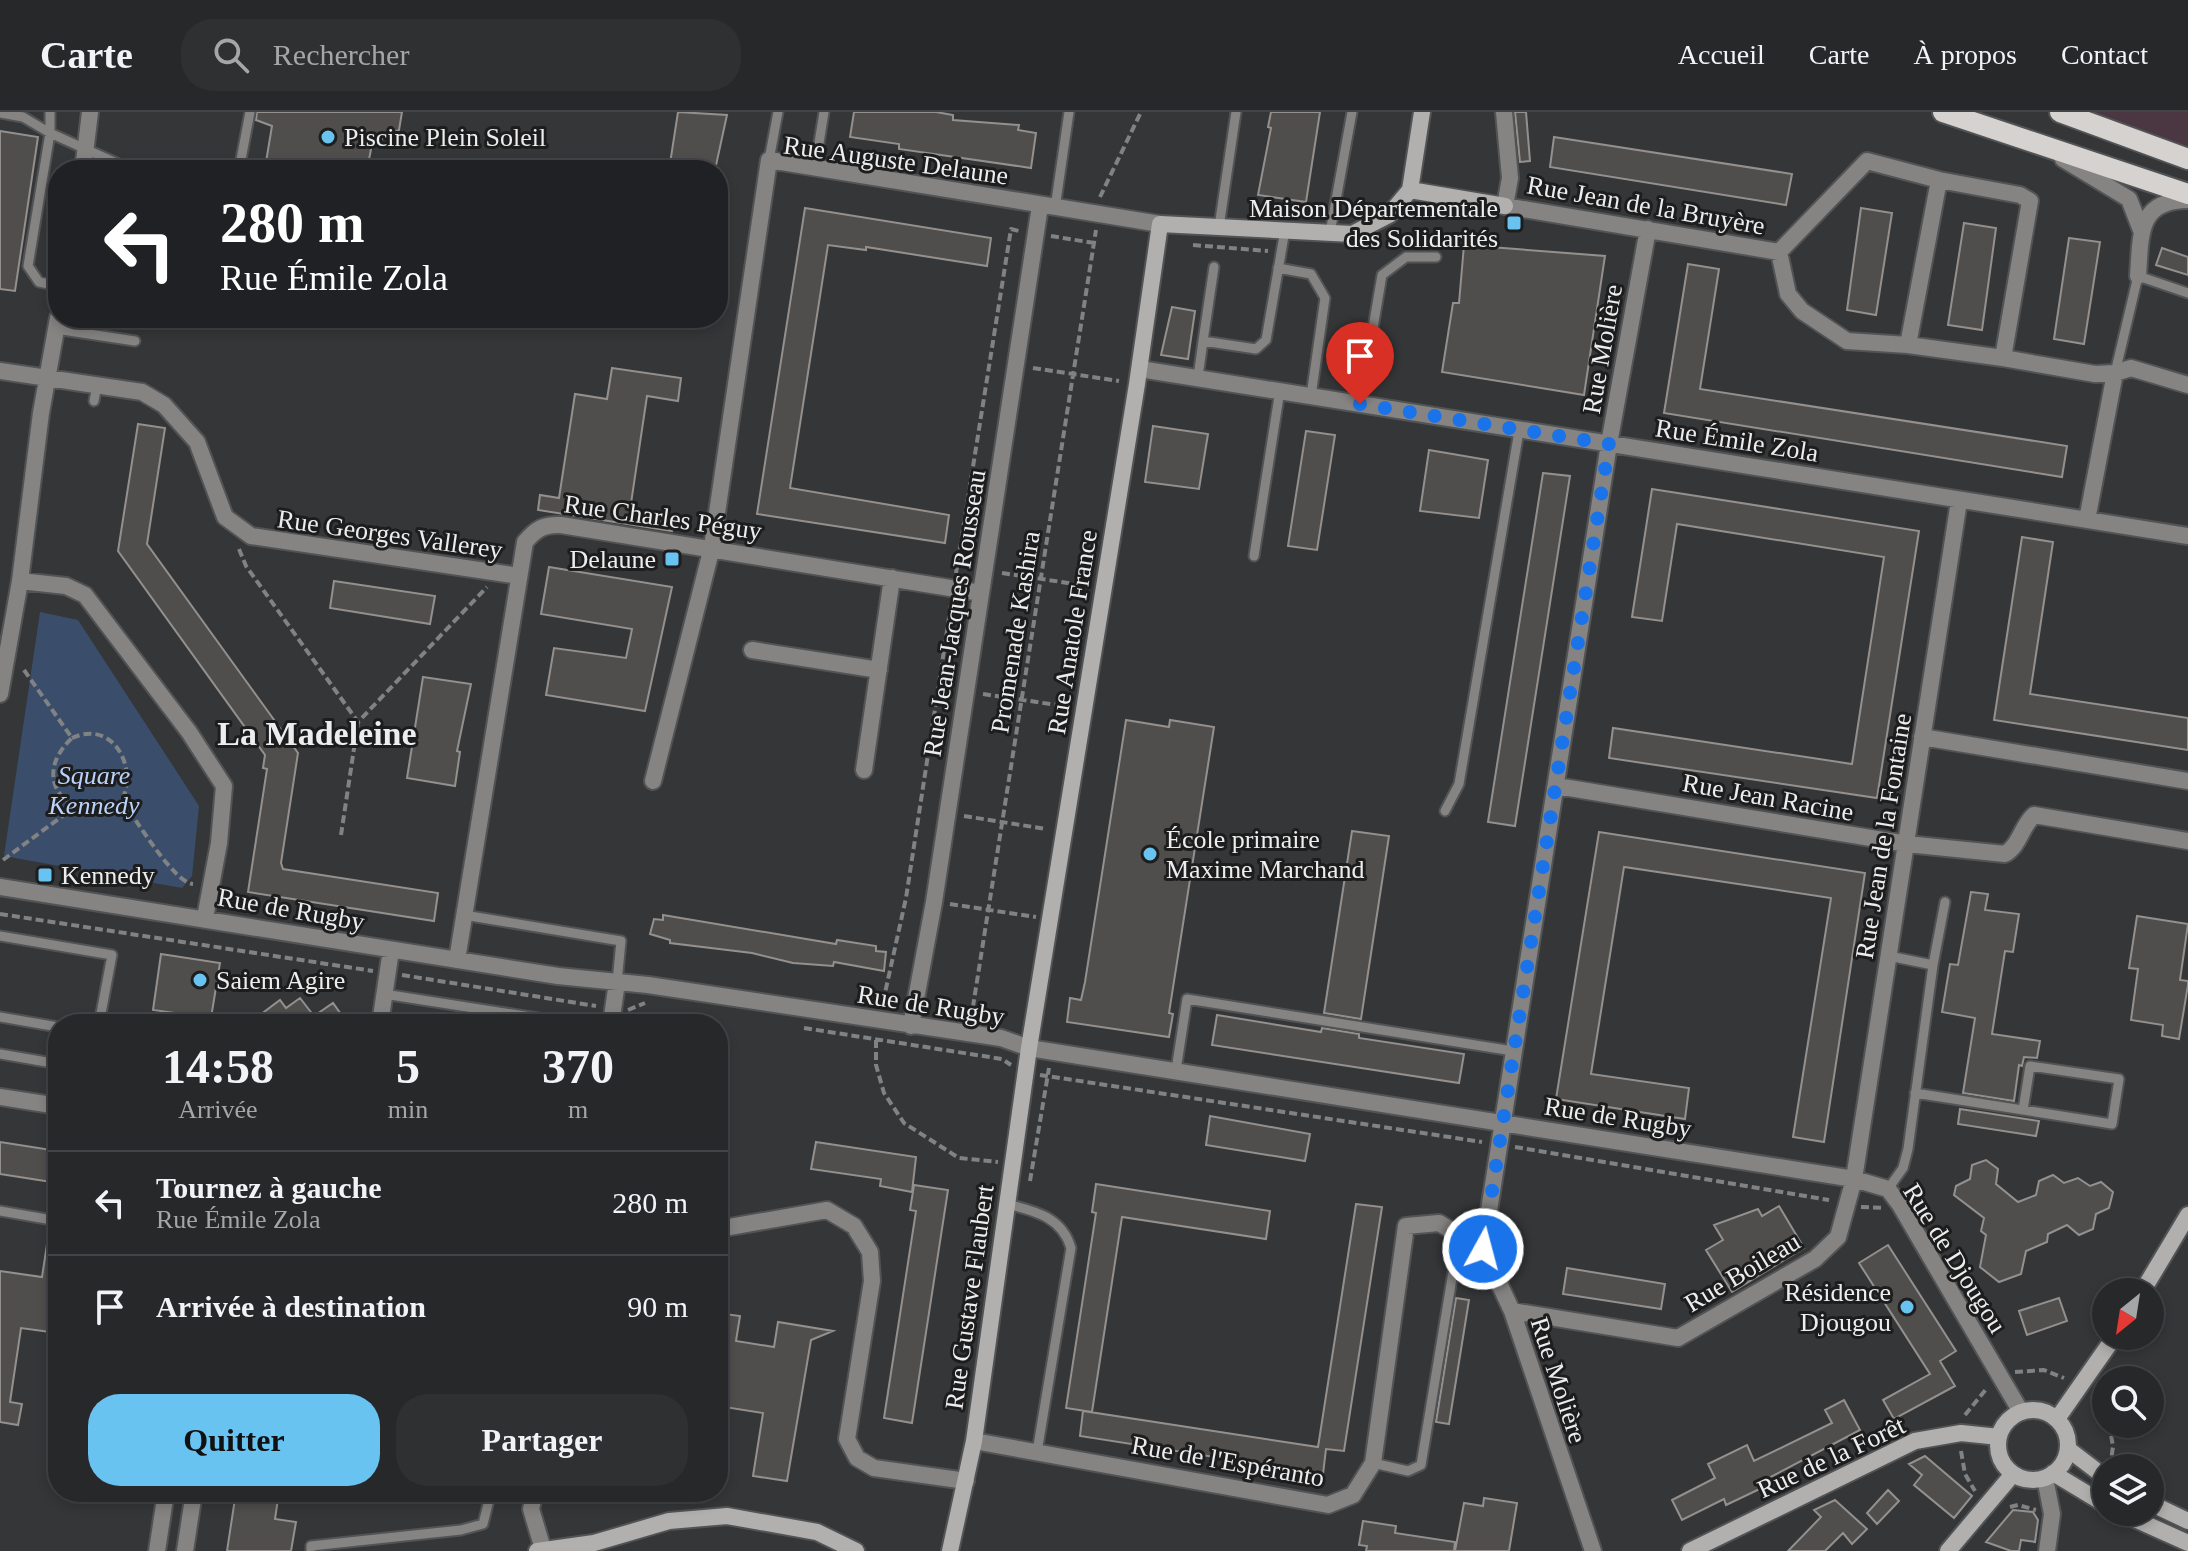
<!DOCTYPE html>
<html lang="fr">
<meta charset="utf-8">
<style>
body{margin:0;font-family:"Times New Roman",serif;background:#2f3032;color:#f1f3f6;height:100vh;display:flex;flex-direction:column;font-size:30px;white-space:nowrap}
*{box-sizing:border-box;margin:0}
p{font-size:26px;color:#a4a6a8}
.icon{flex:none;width:44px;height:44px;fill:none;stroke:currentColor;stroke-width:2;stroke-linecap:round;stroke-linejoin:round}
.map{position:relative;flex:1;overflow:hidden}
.drawer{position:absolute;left:48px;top:902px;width:680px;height:488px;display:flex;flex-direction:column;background:#27282a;border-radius:32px;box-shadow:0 4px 12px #0003,0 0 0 2px #434447}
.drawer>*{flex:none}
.banner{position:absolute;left:48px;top:48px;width:680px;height:168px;border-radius:32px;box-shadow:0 4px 12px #0003,0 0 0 2px #434447;background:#202124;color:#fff;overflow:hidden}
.needle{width:52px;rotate:210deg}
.tools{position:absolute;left:2092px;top:1166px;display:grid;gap:16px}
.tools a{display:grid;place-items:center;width:72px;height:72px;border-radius:50%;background:#27282a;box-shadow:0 4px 12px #0003,0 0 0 2px #434447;font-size:40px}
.pin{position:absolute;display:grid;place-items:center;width:68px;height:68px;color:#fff;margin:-82px -34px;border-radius:50% 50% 50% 0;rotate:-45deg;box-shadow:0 0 8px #0007}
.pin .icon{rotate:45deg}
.me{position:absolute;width:88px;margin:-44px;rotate:7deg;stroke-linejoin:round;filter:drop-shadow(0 0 6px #0008)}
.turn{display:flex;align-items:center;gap:28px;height:168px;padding:0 40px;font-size:36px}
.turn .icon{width:104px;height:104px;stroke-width:2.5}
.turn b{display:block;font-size:56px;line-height:68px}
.eta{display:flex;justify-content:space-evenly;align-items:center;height:136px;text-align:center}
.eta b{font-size:48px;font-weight:700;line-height:56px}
.action{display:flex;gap:16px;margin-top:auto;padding:16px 40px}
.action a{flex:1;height:92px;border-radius:32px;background:#69c3f1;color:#111;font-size:32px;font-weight:700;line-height:92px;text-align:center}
.action a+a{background:#2f3032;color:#f1f3f6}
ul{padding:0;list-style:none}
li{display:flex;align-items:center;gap:24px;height:104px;padding:0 40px;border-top:2px solid #434447}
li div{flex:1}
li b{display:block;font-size:30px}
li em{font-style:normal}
header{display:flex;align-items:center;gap:48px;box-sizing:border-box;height:112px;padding:0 40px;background:#27282a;border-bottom:2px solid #434447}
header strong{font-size:38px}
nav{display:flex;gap:44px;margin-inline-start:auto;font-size:28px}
.search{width:560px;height:72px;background:#2f3032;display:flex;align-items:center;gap:20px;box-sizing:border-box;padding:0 28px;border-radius:32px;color:#a4a6a8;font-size:30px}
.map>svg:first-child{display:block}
.industrial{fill:#4a3741}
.green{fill:#3a4e6c}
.building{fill:#504e4c;stroke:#93908e;stroke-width:2}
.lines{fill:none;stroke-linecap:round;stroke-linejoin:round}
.lane-casing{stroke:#515355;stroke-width:13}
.street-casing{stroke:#515355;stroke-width:20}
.secondary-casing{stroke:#515355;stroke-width:20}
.primary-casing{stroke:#515355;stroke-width:24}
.path{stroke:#808283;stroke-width:4;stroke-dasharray:8 4;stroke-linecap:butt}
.lane{stroke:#858483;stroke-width:9}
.street{stroke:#858483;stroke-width:16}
.secondary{stroke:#b2b0af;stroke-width:16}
.primary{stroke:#d5d2d0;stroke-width:20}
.route{stroke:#1a73e8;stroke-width:14;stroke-dasharray:0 25.2}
.poi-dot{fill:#69c3f1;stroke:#1d1d1e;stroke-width:3}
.labels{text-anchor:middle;stroke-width:6;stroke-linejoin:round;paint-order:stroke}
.poi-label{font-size:26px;fill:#ecedee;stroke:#1d1d1e;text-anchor:start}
.street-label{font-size:26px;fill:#ecedee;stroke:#1d1d1e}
.park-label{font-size:26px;font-style:italic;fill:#bad3fa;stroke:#1d1d1e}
.district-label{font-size:34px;font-weight:bold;fill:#ecedee;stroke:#1d1d1e}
</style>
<header>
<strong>Carte</strong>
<div class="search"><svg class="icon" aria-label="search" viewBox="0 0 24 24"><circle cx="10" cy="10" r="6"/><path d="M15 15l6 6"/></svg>Rechercher</div>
<nav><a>Accueil</a><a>Carte</a><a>À propos</a><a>Contact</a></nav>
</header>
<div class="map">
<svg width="2188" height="1439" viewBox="0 0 2188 1439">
<rect width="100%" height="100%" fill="#343638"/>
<path class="industrial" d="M2081 0H2188V37Z"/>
<path class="green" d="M40 500 78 508 199 694 192 764 182 776 4 744Z"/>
<path class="building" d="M257 0H402L399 18 372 32 367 58H321L266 50 272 14 256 8Z
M678 0 727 3 715 58H669Z
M854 0H936L953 3V8L1019 13 1018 18 1036 21 1031 56 899 37V32L850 25Z
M1271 0H1320L1306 90 1258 83 1271 16 1268 15Z
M1515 0H1526L1530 49 1520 50Z
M0 19 38 25 15 179 0 177Z
M1554 25 1792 62 1786 93 1550 55Z
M805 96 991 126 987 154 866 135V138L828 133 790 376 949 403 945 431 757 402Z
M1861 96 1892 101 1876 203 1847 198Z
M1964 111 1996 116 1982 218 1948 213Z
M2069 126 2100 130 2084 232 2054 227Z
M1464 133 1605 144 1584 283 1442 260 1453 191H1459Z
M2162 136 2188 145V163L2156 153Z
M1688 152 1719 157 1700 277 2067 334 2062 365 1664 301Z
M1172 195 1195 199 1188 247 1161 243Z
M612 256 681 266 678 289 647 284 630 398 674 404 672 419 538 398 540 383 559 386 575 282 607 287Z
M138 312 165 316 147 432 298 641 281 751 283 757 438 781 434 809 248 780 267 657 263 656 265 643 118 439Z
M1153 314 1208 322 1199 377 1145 370Z
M1306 319 1335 323 1317 438 1288 434Z
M1429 338 1488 348 1479 406 1420 399Z
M1543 361 1570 364 1515 714 1488 710Z
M1652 377 1919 419 1877 686 1609 646 1613 616 1852 652 1884 445 1677 412 1662 509 1632 505Z
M2022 425 2053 430 2030 582 2188 606V638L1994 608Z
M549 455 672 475 645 599 546 583 554 536 626 546 632 517 541 502Z
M334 469 435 484 430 512 330 496Z
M423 565 471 572 457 639 460 640 455 674 407 666Z
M1126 608 1169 615 1170 608 1214 615 1169 901 1173 902 1169 925 1067 910 1070 886 1081 888 1085 870Z
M1352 719 1389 724 1361 907 1324 901Z
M1599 720 1865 761 1824 1030 1793 1025 1831 786 1624 755 1591 962 1689 976 1685 1007 1556 987Z
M1971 780 1988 782 1985 798 2019 802 2013 840 2005 839 1992 922 2040 929 2037 946 2024 945 2022 954 2019 953 2014 989 1963 981 1975 906 1942 900 1950 852 1958 853Z
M663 803 836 832 837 828 876 834V839L886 840 884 859 834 850 833 854 793 851 752 841 670 831V828L650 822 654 807 663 808Z
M2137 804 2188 812 2180 868 2188 869V873L2179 927 2162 924 2163 913 2131 908 2138 857 2129 856Z
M161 842 220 851 211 906 153 898Z
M300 886 314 904 333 891 348 912H264L270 908 264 900 280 888 286 896Z
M1217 903 1321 920 1322 916 1359 922V926L1464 942 1459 971 1212 933Z
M1960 997 2039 1009 2036 1024 1958 1012Z
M1210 1004 1310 1022 1305 1049 1206 1033Z
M0 1030 58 1039V1071L0 1062Z
M816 1030 916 1045 912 1080 880 1074 881 1067 811 1057Z
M1986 1048 1998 1057 1996 1072 2018 1090 2036 1083 2039 1069 2053 1063 2064 1071 2078 1066 2090 1074 2101 1070 2113 1080 2109 1096 2096 1102 2093 1117 2079 1123 2067 1113 2048 1122 2047 1130 2026 1139 2021 1162 1999 1170 1980 1155 1986 1123 1981 1119 1984 1106 1954 1083 1956 1074 1970 1067 1972 1053Z
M1096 1072 1270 1099 1266 1127 1122 1105 1092 1300 1066 1296 1096 1101 1092 1100Z
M914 1073 948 1078 912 1311 884 1306 916 1099 910 1098Z
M1356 1092 1382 1095 1344 1339 1326 1337 1323 1362 1080 1324 1083 1299 1318 1335Z
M1779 1094 1804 1136 1732 1180 1706 1138 1723 1128 1714 1113 1758 1097 1762 1104Z
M49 1119 58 1120V1221L21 1216 10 1290 22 1292 18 1313 0 1310V1159L42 1165Z
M1888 1133 1956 1239 1940 1249 1955 1274 1894 1307 1883 1288 1930 1262 1859 1151Z
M1567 1156 1665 1172 1661 1197 1563 1182Z
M1456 1186 1469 1188 1449 1312 1436 1310Z
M2059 1186 2067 1209 2027 1223 2019 1199Z
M718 1201 740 1204 736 1229 774 1235 778 1210 833 1219 811 1228 787 1369 753 1364 763 1301 718 1294Z
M1844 1288 1860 1318 1763 1369 1766 1374 1726 1393 1724 1387 1682 1408 1672 1388 1715 1366 1708 1352 1747 1333 1754 1349 1832 1311 1825 1298Z
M1925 1344 1972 1384 1954 1406 1914 1373 1922 1363 1909 1352Z
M1888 1378 1899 1389 1877 1412 1867 1401Z
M236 1380H279L275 1407 296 1410 291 1439H227Z
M1484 1386 1517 1391 1509 1439H1455L1464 1391 1483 1394Z
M1835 1388 1867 1417 1852 1432 1843 1421 1825 1439H1788L1821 1405 1814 1398Z
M2013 1398 2033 1400 2038 1408 2035 1430 2021 1428 2019 1439H2011L1986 1430Z
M1363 1409 1396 1414 1395 1421 1455 1430 1454 1439H1366L1367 1434 1359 1433Z"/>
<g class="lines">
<defs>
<path id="lane" d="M50 0V21L121 53 157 58
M0 1 23 5 50 21 28 154 39 170 58 174
M769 48 778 0
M815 56 824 0
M239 58 250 0
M1055 96 1069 0
M1219 115 1236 0
M1330 121 1352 0
M1278 156 1311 162 1325 186 1311 284
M56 217 135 229
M1203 229 1214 155
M2115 261 2138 164 2188 181
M1198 265 1203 229 1256 237 1266 228 1285 118
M94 289 97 273
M1360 292 1382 163 1406 145H1436
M1254 444 1280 278
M1445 699 1459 672 1519 319
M464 803 621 829 617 870
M0 824 112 843 99 912
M1933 853 1945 790
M384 882 576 912
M0 905 58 915
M0 942 58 952
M1176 958 1187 887 1513 939
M1915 981 2112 1012 2119 967 2030 954 2023 998
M1888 1077 1903 1056 1908 1037 1933 853 1889 844
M1007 1092C1035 1099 1062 1105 1071 1136L1037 1340
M0 1099 58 1109
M1373 1351 1408 1359 1421 1353 1453 1160 1459 1149 1483 1137
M311 1439V1434L461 1418 483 1412 491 1380"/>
<path id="street" d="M1504 0 1510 66 1505 94 1779 140 1867 49 1939 68 1908 233 1847 229 1802 199 1788 182 1779 140
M2063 47 2129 87 2141 118
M83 58 90 0
M2138 164C2141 124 2137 88 2188 88
M1908 233 2003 246 2030 89 2020 83 1939 68
M2003 246 2095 262 2115 261 2087 408
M1140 257 2188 424
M0 259 142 280 164 293 197 330 225 405 251 424 519 464
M2115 261 2131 256 2188 273
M20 469 66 474 85 483 189 620 224 674 219 731 205 806
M752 538 879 558
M0 582 20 469 41 301 58 206
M1922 625 2188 669
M864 658 892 466
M653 669 712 435 769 48 1160 112
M1557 674 1907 732 2005 742C2020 733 2021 715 2034 703L2188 729
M0 775 558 864 648 873 1001 926 1029 936 1854 1067 1888 1077 1900 1093 2021 1300
M457 848 525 430C536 417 544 412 561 413L981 481
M380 912 391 838
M611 912 617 870
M911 914 934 790 1040 94
M0 985 58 994
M718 1117 827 1098 854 1114 870 1140 872 1169 847 1327 857 1346 874 1356 966 1369
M1512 1199 1678 1226 1815 1147 1838 1125 1854 1067 1959 389
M974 1329 1328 1393 1353 1383 1373 1351 1406 1114 1439 1111 1483 1137
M2045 1366 2052 1402 2047 1439
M535 1380 531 1397 543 1437
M157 1439 166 1380
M185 1439 194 1380
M1593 1439 1512 1199 1483 1137 1609 332 1648 117"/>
<path id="secondary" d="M1410 78 1422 0
M2142 1180 2188 1103
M1998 1333a35 35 0 1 1 70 0a35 35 0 1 1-70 0Z
M2057 1307 2115 1224
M2068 1337 2106 1366
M2053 1361 2106 1393
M2150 1391 2188 1409
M2119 1400 2188 1431
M537 1439 594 1431 669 1409 727 1404 817 1420 856 1439
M950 1439 974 1329 1029 936 1137 272 1160 112 1352 122 1389 103 1410 78 1505 94
M1690 1439 1915 1329 1961 1321 1999 1325
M1948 1439 2013 1362"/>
<path id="primary" d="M1943 0 2188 82
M2060 0 2188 47"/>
</defs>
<use href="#lane" class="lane-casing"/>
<use href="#street" class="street-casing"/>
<use href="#secondary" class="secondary-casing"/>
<use href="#primary" class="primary-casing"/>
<path class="path" d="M1100 85 1141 0
M1051 124 1094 131
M1193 133 1268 139
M1033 256 1119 269
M239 437 246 454 358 610
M956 461 1011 117 1019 119
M1002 461 1088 474
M24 558 72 626C23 672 81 719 122 688 135 706 174 771 193 772
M983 582 1070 595
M72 626C113 607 138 655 122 688
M964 704 1046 717
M341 723 358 610 487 475
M3 748 76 694
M950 792 1036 805
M0 802 373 859
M402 863 596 894
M883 890 906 786 951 493
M628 898 645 891
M971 907 1096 118
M804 916 1002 947 1011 953
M876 928V953L884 981 904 1011 959 1046 998 1050
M1040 963 1482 1030
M1515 1035 1829 1088
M1030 1069 1049 956
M1861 1095 1884 1096
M2015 1260 2044 1258 2064 1266
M2092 1284 2106 1305
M1965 1303 1987 1276
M2109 1312 2113 1334 2111 1349
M1961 1339 1965 1362 1975 1379
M2010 1395 2018 1393 2036 1398"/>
<use href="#lane" class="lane"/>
<use href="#street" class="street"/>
<use href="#secondary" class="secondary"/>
<use href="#primary" class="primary"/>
</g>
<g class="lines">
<path class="route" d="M1360 292 1609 332 1483 1137"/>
</g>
<g class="poi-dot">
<circle cx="328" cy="25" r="8"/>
<rect x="1506" y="103" width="16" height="16" rx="4"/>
<rect x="664" y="439" width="16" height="16" rx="4"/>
<circle cx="1150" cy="742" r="8"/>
<rect x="37" y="755" width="16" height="16" rx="4"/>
<circle cx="200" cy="868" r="8"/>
<circle cx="1907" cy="1195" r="8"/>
</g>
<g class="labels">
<g class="poi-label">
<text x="344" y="34">Piscine Plein Soleil</text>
<text x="1498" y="105" text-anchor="end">Maison Départementale<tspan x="1498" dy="30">des Solidarités</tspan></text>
<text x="656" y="456" text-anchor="end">Delaune</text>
<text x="1166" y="736">École primaire<tspan x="1166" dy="30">Maxime Marchand</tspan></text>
<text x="61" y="772">Kennedy</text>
<text x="216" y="877">Saiem Agire</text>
<text x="1891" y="1189" text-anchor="end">Résidence<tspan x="1891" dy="30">Djougou</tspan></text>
</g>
<g class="street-label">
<text transform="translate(896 48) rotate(8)" y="9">Rue Auguste Delaune</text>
<text transform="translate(1646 93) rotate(10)" y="9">Rue Jean de la Bruyère</text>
<text transform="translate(1602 237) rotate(-80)" y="9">Rue Molière</text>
<text transform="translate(1737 328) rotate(9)" y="9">Rue Émile Zola</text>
<text transform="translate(663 405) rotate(8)" y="9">Rue Charles Péguy</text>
<text transform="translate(390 422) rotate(8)" y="9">Rue Georges Vallerey</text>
<text transform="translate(954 501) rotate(-81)" y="9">Rue Jean-Jacques Rousseau</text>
<text transform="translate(1015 520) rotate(-81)" y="9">Promenade Kashira</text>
<text transform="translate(1072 520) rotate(-81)" y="9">Rue Anatole France</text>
<text transform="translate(1768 685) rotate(10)" y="9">Rue Jean Racine</text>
<text transform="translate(1883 724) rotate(-81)" y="9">Rue Jean de la Fontaine</text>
<text transform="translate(291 797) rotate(10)" y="9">Rue de Rugby</text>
<text transform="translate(931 893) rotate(9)" y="9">Rue de Rugby</text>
<text transform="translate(1618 1005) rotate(9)" y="9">Rue de Rugby</text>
<text transform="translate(1955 1146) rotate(58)" y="9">Rue de Djougou</text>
<text transform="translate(1742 1160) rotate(-31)" y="9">Rue Boileau</text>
<text transform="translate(969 1185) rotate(-82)" y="9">Rue Gustave Flaubert</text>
<text transform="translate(1559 1268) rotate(72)" y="9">Rue Molière</text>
<text transform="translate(1831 1345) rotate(-25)" y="9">Rue de la Forêt</text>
<text transform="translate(1228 1349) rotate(10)" y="9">Rue de l'Espéranto</text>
</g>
<g class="park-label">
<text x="94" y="672">Square<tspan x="94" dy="30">Kennedy</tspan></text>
</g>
<g class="district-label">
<text x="317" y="633">La Madeleine</text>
</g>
</g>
</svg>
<div class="tools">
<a><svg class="needle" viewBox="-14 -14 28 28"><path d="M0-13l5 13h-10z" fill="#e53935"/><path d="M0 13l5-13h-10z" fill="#a4a6a8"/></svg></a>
<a><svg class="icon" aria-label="search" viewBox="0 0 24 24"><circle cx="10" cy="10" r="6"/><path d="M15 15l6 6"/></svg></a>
<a><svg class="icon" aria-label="layers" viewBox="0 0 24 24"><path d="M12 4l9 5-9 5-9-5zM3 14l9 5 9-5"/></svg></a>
</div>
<div class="pin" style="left:1360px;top:292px;background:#d93025"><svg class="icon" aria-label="arrive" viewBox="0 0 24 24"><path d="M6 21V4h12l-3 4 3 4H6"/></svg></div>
<svg class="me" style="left:1483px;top:1137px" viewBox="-20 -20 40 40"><circle r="17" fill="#1a73e8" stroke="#fff" stroke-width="3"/><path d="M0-11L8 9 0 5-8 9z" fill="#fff"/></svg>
<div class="banner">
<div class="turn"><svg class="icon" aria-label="left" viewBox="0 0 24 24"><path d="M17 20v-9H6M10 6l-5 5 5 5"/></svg><div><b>280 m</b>Rue Émile Zola</div></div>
</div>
<section class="drawer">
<div class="eta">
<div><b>14:58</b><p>Arrivée</p></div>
<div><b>5</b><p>min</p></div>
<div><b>370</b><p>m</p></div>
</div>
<ul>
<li><svg class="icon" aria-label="left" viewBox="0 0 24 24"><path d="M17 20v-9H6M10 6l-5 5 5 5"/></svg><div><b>Tournez à gauche</b><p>Rue Émile Zola</p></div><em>280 m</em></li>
<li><svg class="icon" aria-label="arrive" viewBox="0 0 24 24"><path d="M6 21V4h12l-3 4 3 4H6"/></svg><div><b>Arrivée à destination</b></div><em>90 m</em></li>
</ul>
<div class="action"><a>Quitter</a><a>Partager</a></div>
</section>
</div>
